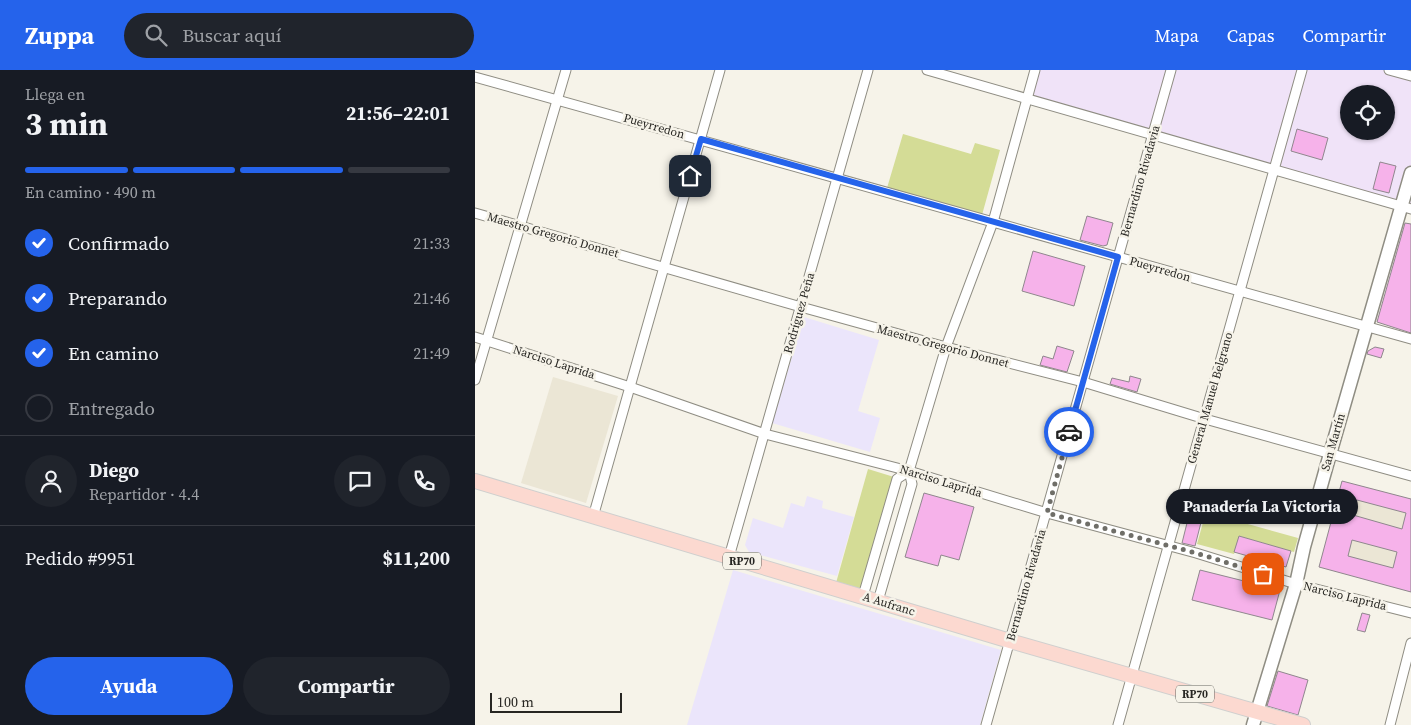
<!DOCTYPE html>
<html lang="es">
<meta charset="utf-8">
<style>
body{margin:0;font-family:"Source Serif 4",serif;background:#20242c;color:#f1f3f6;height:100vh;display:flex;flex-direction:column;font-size:19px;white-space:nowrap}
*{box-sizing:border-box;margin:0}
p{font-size:16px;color:#9ea1a6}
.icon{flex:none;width:28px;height:28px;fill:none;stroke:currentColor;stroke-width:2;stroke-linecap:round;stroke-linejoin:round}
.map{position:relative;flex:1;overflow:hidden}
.drawer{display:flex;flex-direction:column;background:#171b24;width:475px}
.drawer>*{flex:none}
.tools{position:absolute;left:865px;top:15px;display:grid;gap:10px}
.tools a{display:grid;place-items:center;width:55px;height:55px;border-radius:50%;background:#171b24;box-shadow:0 1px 4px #0004;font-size:25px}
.scale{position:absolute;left:15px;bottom:12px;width:132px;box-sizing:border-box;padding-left:5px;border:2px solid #272622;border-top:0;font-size:14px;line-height:18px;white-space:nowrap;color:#272622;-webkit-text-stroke:4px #f6f3e9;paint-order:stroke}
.pin{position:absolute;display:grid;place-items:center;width:42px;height:42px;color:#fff;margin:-21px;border-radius:10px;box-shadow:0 2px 8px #0006}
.courier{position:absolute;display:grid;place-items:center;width:50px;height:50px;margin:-25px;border:4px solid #2563eb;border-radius:50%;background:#fff;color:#222;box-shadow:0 1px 6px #0007}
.bubble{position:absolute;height:35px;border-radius:18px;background:#171b24;box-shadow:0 1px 4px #0004;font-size:16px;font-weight:700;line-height:35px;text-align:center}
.head em{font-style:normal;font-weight:700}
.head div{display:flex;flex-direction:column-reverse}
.head{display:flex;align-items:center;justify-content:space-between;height:85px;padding:0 25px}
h1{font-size:32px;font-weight:700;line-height:38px}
.bar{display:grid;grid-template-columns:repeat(4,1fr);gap:8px 5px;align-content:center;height:60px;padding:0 25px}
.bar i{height:6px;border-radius:4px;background:#363941}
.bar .on{background:#2563eb}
.bar p{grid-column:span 4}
.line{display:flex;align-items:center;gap:12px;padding:0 25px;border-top:1px solid #363941}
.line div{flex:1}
.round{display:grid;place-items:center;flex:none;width:52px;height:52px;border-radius:26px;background:#20242c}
ol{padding:0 25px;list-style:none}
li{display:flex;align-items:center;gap:15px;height:55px}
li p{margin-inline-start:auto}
li .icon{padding:5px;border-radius:50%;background:#2563eb;color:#fff;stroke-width:4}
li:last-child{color:#9ea1a6}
li i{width:28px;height:28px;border:2px solid #363941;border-radius:50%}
.cta{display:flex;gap:10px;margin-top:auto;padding:10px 25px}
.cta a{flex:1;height:58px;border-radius:30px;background:#2563eb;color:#fff;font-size:20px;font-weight:700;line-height:58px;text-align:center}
.cta a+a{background:#20242c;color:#f1f3f6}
header{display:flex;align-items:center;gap:30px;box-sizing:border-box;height:70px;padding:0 25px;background:#2563eb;color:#fff}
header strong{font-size:24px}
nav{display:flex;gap:28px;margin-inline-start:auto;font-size:18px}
.search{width:350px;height:45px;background:#20242c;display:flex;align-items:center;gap:12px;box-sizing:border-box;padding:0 18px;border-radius:28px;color:#9ea1a6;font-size:19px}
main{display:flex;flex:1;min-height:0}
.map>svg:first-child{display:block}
.commercial{fill:#f0e3f8;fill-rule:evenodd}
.industrial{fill:#ebe5fb}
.built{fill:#ebe6d5}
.green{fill:#d4dc96}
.building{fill:#f6b2ea;stroke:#8f878d;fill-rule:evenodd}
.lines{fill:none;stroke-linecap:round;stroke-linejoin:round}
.street-casing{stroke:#8f8d83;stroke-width:11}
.secondary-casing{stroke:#8f8d83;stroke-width:15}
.primary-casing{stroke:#cfcfce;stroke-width:16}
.street{stroke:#fff;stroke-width:9}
.secondary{stroke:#fff;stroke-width:12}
.primary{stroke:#fcd9d0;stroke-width:14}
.done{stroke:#6f6e68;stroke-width:5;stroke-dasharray:0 9}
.route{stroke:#2563eb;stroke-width:6}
.labels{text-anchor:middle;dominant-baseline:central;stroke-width:5;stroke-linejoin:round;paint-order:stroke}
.shield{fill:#f6f3e9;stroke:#65645e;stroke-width:1}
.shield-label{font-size:11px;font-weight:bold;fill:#272622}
.street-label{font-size:12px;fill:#272622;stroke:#f6f3e9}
</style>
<header>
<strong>Zuppa</strong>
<div class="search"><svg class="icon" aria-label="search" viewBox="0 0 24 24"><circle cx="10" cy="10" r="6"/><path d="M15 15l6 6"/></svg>Buscar aquí</div>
<nav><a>Mapa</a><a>Capas</a><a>Compartir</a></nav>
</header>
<main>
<section class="drawer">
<div class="head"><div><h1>3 min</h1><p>Llega en</p></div><em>21:56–22:01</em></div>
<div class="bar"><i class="on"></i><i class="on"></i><i class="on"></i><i></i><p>En camino · 490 m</p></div>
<ol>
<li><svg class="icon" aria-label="check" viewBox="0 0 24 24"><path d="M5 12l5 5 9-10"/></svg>Confirmado<p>21:33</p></li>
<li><svg class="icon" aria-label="check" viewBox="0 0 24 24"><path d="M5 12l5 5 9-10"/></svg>Preparando<p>21:46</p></li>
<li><svg class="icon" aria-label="check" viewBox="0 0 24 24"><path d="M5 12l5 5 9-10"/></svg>En camino<p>21:49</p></li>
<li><i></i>Entregado</li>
</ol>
<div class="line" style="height:90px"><a class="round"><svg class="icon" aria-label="person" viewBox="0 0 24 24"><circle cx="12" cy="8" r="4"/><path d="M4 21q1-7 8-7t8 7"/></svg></a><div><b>Diego</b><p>Repartidor · 4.4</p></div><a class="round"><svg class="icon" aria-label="chat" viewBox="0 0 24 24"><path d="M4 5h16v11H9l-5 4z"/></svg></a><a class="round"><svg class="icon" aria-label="phone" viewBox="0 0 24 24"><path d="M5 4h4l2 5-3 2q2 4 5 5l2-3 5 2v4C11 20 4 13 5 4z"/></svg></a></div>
<div class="line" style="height:65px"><div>Pedido #9951</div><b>$11,200</b></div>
<div class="cta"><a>Ayuda</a><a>Compartir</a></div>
</section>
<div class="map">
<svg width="936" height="655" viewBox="0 0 936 655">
<rect width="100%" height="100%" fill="#f6f3e9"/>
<path class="commercial" d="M560 0H936V137L552 29ZM874 24H911V61H874Z"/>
<g class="industrial">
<path d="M329 247 404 270 383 341 405 348 395 382 297 353Z"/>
<path d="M332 426 348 431 347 438 379 447 362 506 274 482 270 475 278 448 308 458 316 433 329 437Z"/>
<path d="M258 500 526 580 505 655H212Z"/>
</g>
<g class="built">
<path d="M78 307 143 326 111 433 46 413Z"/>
<path d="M867 411 936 429V522L844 497Z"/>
</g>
<g class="green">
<path d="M428 64 496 84 500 73 525 80 507 145 412 118Z"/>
<path d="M393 399 419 407 387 521 361 513Z"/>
<path d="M736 424 749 428 744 446 823 468 819 482 764 466 759 484 722 474Z"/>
</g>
<g class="building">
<path d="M822 59 853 68 847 90 816 81Z"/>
<path d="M905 92 921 96 914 123 898 119Z"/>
<path d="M612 146 638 153 632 175 628 176 605 170Z"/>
<path d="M930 153 936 154V263L902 252Z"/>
<path d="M558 181 610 196 599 236 547 221Z"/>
<path d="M582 276 599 281 592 302 565 295 568 286 578 289Z"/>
<path d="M900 277 909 279 906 288 892 284 893 281Z"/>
<path d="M655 306 666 309 662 322 635 314 637 308 654 312Z"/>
<path d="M867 411 936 429V522L844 497ZM882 430 931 443 927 459 878 445ZM877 470 922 482 918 498 873 486Z"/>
<path d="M720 421 733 425 720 476 707 473Z"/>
<path d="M449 423 499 437 484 490 466 485 463 496 430 487Z"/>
<path d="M764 466 816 481 811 497 759 482Z"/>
<path d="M725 500 805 520 797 550 717 530Z"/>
<path d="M887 543 895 545 890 562 882 560Z"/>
<path d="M803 601 833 610 823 645 792 636Z"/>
</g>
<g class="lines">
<defs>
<g id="street">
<path d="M452 0 936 139"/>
<path d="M914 0 936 6"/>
<path d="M0 7 936 269"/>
<path d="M0 143 326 237 471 277 608 312 730 349 936 406"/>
<path d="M0 267 155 317 290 364 434 401 572 443 721 483 821 514 936 543"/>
<path d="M0 310 91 0"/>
<path d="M118 447 245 0"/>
<path d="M254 487 393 0"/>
<path d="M388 526 422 409 434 401"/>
<path d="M403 531 437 414 434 401 471 277 518 152 560 0"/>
<path d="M511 655 696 0"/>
<path d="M643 655 827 0"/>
<path d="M915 655 936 573"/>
</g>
<path id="secondary" d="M778 655 821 514 829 477 855 384 936 103"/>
<path id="primary" d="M0 411 535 571 828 655"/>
</defs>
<use href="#street" class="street-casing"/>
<use href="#secondary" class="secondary-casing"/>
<use href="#primary" class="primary-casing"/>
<use href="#street" class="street"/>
<use href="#secondary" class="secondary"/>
<use href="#primary" class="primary"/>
</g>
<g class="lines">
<path class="done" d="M594 362 572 443 721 483 788 504"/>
<path class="route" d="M215 106 226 69 643 187 594 362"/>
</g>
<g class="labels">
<g class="shield">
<rect x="248" y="482.5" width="38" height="17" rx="4"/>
<rect x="701" y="615.5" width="38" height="17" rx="4"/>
</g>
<g class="shield-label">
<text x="267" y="491">RP70</text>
<text x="720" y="624">RP70</text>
</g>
<g class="street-label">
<text transform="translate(179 56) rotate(16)">Pueyrredon</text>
<text transform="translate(665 111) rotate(-74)">Bernardino Rivadavia</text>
<text transform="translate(78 165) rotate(16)">Maestro Gregorio Donnet</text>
<text transform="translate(685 199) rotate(16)">Pueyrredon</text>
<text transform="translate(324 243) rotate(-74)">Rodríguez Peña</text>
<text transform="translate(468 276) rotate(15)">Maestro Gregorio Donnet</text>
<text transform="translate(79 292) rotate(18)">Narciso Laprida</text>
<text transform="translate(735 328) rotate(-74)">General Manuel Belgrano</text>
<text transform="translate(858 372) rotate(-74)">San Martín</text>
<text transform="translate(466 411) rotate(17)">Narciso Laprida</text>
<text transform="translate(551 515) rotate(-74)">Bernardino Rivadavia</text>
<text transform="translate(870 526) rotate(14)">Narciso Laprida</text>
<text transform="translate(414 534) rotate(17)">A Aufranc</text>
</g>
</g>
</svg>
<div class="tools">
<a><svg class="icon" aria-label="locate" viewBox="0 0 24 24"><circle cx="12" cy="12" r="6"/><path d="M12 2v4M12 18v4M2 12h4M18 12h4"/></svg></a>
</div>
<div class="scale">100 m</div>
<div class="pin" style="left:788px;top:504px;background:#ea580c"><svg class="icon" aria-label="bag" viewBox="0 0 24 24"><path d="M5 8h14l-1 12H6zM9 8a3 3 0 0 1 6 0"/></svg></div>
<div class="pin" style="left:215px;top:106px;background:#1f2937"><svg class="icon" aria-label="home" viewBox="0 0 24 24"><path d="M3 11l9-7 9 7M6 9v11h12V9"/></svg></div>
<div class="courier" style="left:594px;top:362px"><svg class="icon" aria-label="car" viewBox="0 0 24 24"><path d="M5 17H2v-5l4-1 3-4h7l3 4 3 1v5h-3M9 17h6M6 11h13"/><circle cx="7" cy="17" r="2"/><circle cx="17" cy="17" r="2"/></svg></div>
<div class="bubble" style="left:691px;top:419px;width:192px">Panadería La Victoria</div>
</div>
</main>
